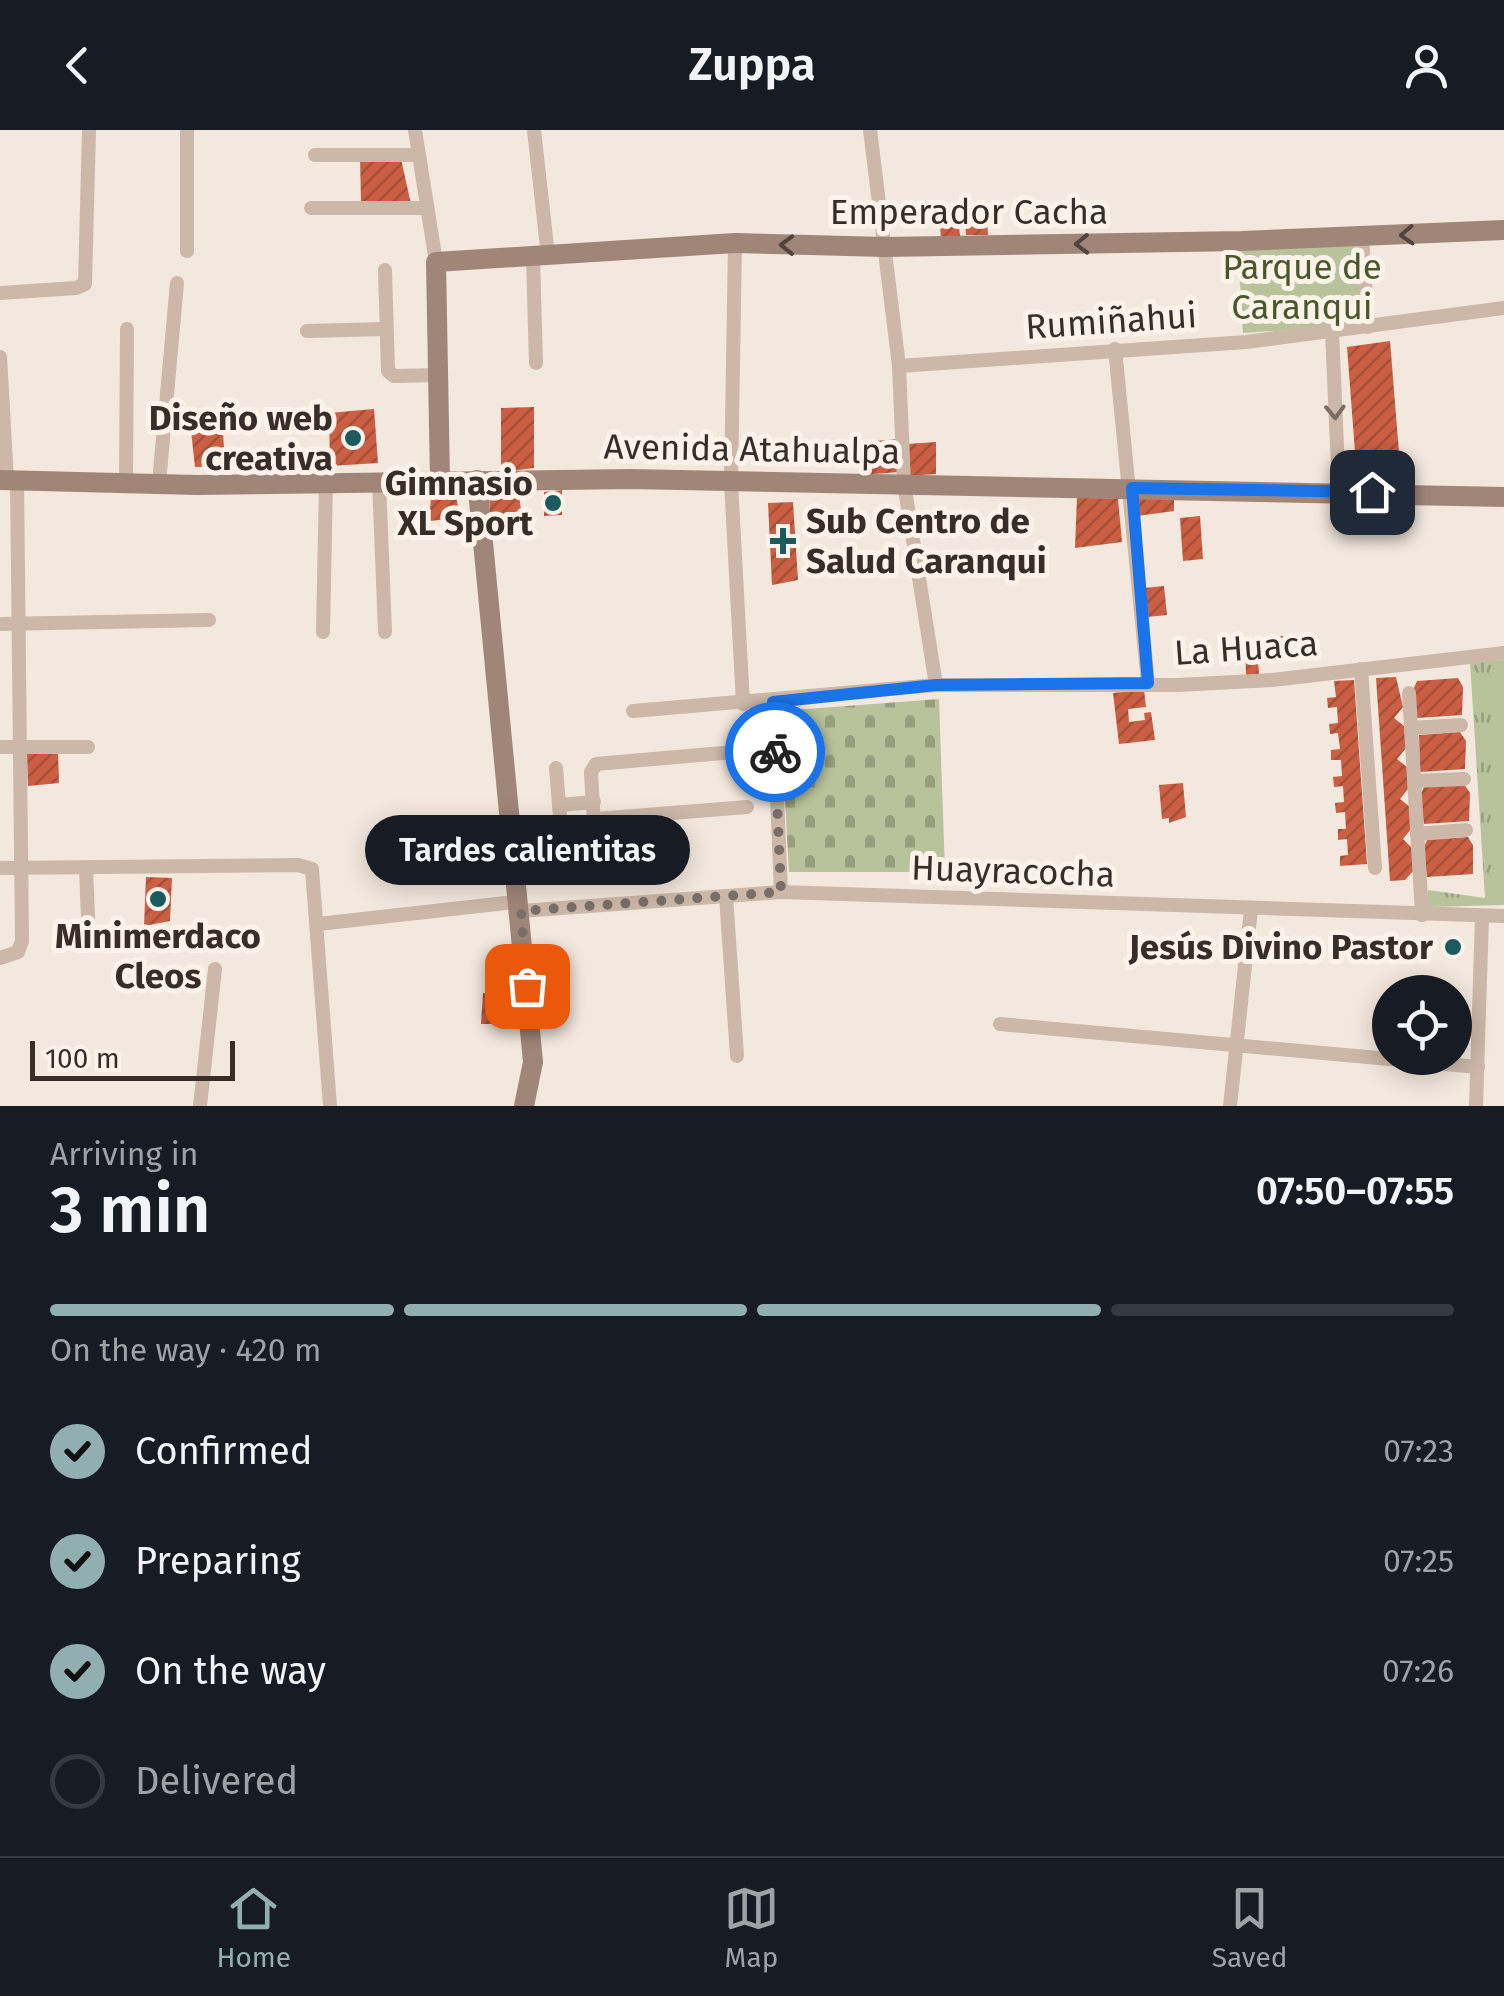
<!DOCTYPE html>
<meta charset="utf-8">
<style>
body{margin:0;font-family:"Fira Sans",sans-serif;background:#242831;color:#f1f3f6;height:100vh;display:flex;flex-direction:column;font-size:38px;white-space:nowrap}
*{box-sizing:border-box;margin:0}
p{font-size:32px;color:#9ea1a6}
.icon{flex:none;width:55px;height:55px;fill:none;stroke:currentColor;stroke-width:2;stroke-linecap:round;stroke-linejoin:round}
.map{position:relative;height:976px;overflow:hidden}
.details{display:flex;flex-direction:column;background:#171b24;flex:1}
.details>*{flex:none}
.buttons{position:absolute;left:1372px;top:845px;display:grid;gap:20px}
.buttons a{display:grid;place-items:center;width:100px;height:100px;border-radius:50%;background:#171b24;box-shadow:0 5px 25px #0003;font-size:50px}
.scale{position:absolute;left:30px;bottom:25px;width:205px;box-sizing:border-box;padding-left:10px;border:5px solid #392d29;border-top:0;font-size:28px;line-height:35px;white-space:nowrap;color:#392d29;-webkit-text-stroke:8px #fbf2ea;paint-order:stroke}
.pin{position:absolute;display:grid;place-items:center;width:85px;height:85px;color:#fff;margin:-42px;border-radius:20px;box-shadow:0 5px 15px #0006}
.courier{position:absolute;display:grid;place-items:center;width:100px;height:100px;margin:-50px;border:8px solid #1a73e8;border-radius:50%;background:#fff;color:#222;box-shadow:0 2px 12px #0007}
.bubble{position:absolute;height:70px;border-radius:35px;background:#171b24;box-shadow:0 5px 25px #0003;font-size:32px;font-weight:600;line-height:70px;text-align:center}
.summary em{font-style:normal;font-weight:600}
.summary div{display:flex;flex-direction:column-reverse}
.summary{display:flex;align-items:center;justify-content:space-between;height:170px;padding:0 50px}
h1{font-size:65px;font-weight:600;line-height:75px}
.bar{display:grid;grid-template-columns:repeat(4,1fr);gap:15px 10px;align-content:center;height:120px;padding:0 50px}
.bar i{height:12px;border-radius:8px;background:#363941}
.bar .on{background:#91afb1}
.bar p{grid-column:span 4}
ol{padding:0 50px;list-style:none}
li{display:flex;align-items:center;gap:30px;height:110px}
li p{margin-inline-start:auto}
li .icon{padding:10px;border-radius:50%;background:#91afb1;color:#111;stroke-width:4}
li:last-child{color:#9ea1a6}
li i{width:55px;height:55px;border:5px solid #363941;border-radius:50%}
header{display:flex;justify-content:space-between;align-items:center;height:130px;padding:0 50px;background:#171b24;font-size:45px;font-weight:600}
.menu{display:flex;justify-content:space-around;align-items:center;height:140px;border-top:2px solid #363941;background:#171b24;font-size:28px;color:#9ea1a6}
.menu a{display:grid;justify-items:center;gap:5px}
.menu .on{color:#91afb1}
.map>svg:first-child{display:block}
.grass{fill:url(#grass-tufts)}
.cemetery{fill:url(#cemetery-stones)}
.park{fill:#b8c39c}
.building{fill:url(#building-hatch)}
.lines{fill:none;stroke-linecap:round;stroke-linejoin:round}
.street{stroke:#ccb7a8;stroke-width:14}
.secondary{stroke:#a08679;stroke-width:20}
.oneway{stroke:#53433d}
.oneway2{stroke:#7b6b62}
.done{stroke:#7a6e68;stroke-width:10;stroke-dasharray:0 18}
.route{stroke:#1a73e8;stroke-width:12}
.poi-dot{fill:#1c5b5d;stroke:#fbf2ea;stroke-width:4}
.labels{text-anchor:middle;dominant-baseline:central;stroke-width:10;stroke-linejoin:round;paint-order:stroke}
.street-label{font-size:35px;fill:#392d29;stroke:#fbf2ea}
.park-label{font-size:35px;fill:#49582b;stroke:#fbf2ea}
.poi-label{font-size:35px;font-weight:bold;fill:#392d29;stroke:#fbf2ea;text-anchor:end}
</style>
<header><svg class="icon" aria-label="back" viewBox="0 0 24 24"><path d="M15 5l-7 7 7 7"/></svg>Zuppa<svg class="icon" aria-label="person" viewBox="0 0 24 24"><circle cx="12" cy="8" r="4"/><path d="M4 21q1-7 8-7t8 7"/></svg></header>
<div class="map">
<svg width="1504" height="976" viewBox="0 0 1504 976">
<defs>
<pattern id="grass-tufts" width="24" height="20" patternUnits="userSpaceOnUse" patternTransform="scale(2.5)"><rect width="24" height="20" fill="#b8c39c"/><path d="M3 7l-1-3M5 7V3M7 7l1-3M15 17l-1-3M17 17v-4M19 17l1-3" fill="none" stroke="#979f7f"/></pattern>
<pattern id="cemetery-stones" width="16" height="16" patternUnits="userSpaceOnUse" patternTransform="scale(2.5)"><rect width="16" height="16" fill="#b8c39c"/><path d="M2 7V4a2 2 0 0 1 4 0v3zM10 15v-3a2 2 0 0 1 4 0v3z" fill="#979f7f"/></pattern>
<pattern id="building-hatch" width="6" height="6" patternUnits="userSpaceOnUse" patternTransform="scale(2.5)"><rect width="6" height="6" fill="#cb5f43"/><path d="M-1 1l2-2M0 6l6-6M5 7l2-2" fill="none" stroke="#a64f38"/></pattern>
</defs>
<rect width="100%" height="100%" fill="#f3e8dd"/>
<path class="grass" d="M1504 530V775L1428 777V760L1485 768 1470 532Z"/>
<path class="cemetery" d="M939 569 945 742H789L780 581Z"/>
<path class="park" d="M1360 111 1366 195 1243 203 1238 118Z"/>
<g class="building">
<path d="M360 29H401L411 74 361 71Z"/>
<path d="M947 75 948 87 958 86 960 106 941 108 938 76Z"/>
<path d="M965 89H987L988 105H966Z"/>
<path d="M1390 211 1401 347 1357 348 1347 217Z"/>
<path d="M534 277V338L501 342V278Z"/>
<path d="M374 279 378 333 330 336 329 283Z"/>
<path d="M191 301 223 302 225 336 195 337Z"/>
<path d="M897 309 898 342 862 345 853 313Z"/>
<path d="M936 312V344L907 346V314Z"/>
<path d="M432 356 455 360 460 388 429 391Z"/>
<path d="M562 360V385L544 386V362Z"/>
<path d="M519 365 523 395 491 398 489 366Z"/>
<path d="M1133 365 1174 366V381L1137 386Z"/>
<path d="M1077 367 1118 369 1122 412 1075 418Z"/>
<rect x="1365" y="370" width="34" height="19"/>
<path d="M793 372 798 450 772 455 768 373Z"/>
<path d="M1200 386 1203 429 1183 431 1180 388Z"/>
<path d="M1164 456 1167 485 1147 487 1144 458Z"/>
<path d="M1283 506 1284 519 1265 520 1266 529 1258 530 1259 545H1246L1245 508Z"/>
<path d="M1396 547 1403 577 1394 588 1404 596 1406 618 1397 629 1407 637 1408 659 1400 669 1410 677 1411 699 1403 709 1412 718 1414 740 1405 750 1390 751 1376 548Z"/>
<path d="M1458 548 1463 557 1462 585 1417 588 1413 560 1417 551Z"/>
<path d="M1354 550 1367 734 1340 736V726L1348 725 1347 709 1338 710V699H1346L1345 682 1336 683 1335 673 1344 672 1343 656 1334 657 1333 647 1342 646 1341 630H1331V620L1340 619 1338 603 1330 604 1329 594 1338 593 1337 577 1328 578 1327 568 1336 567 1334 551Z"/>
<path d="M1144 560 1146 577 1128 579 1129 592 1145 590 1144 583 1151 582 1155 610 1119 614 1113 563Z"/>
<path d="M1460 602 1466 611 1465 639 1420 642 1419 605Z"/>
<path d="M58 621 59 653 28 656 27 623Z"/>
<path d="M1183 653 1186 687 1169 693V688L1162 689 1159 655Z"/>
<path d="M1464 654 1470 663 1469 691 1424 694 1420 666 1424 657Z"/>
<path d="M1468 707 1473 715V744L1427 747 1423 719 1427 710Z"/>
<path d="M146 747 172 748 170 791 144 796Z"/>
<path d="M483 863 511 865 512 894H481Z"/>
</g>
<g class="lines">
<g class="street">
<path d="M187 0V121"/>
<path d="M415 0 436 132"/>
<path d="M534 0 548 126"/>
<path d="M870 0 899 236 904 353 936 555"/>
<path d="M315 25H418"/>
<path d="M311 78H427"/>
<path d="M1362 107 1368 197"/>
<path d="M735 113 731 352 743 574"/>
<path d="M533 127 536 233"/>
<path d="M385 140 388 241 394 246 441 245"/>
<path d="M0 163 76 158 85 154 89 0"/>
<path d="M307 201 386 199"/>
<path d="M1332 202 1339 361"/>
<path d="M1115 219 1148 553"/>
<path d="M0 227 7 350"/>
<path d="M899 236 1246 212 1504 178"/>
<path d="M379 351 385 502"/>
<path d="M126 353 127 199"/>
<path d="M159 353 177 153"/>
<path d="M0 494 209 490"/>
<path d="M323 502 326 352"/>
<path d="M1361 539 1375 738"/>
<path d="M1409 563 1422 785"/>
<path d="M773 572 781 762"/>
<path d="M633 581 936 555H1178L1272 550 1504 523"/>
<path d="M1411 598 1461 595"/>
<path d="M0 617H88"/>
<path d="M556 638 559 675"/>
<path d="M1414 651 1464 649"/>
<path d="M596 689 747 677"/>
<path d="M1417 704 1466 700"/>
<path d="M563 717 559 675 594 672"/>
<path d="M515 720 595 713 591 642 596 634 746 621"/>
<path d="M0 738 298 735 312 739 330 976"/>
<path d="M86 738 89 812"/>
<path d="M726 766 737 926"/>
<path d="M521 781 781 762 1504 786"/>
<path d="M318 794 506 773"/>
<path d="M0 828 18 822 22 811 17 350"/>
<path d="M1000 894 1478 937"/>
<path d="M200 976 215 839"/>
<path d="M1230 976 1251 779"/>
<path d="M1476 976 1482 786"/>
</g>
<g class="secondary">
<path d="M0 350 197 355 630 349 1504 367"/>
<path d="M440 350 436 132 735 113 885 117 1242 111 1504 100"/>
<path d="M477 350 533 932 524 976"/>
</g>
</g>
<defs><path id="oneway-chevron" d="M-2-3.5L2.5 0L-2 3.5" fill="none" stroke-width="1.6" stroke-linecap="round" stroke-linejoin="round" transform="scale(2.5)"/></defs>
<g class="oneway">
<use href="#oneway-chevron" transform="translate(1407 105) rotate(177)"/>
<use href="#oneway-chevron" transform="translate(1082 114) rotate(179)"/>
<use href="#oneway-chevron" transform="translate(787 115) rotate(-179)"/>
</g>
<use class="oneway2" href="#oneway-chevron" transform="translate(1335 282) rotate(88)"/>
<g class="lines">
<path class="done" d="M527 856 521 781 781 762 775 622"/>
<path class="route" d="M775 622 773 572 936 555 1148 553 1132 358 1372 362"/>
</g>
<g class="poi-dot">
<circle cx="353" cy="308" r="10"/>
<circle cx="553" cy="373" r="10"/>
<path d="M778 396h10v10h10v10h-10v10h-10v-10h-10v-10h10z"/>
<circle cx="158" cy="769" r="10"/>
<circle cx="1453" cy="817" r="10"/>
</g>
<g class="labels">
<g class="street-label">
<text x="969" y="82">Emperador Cacha</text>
<text transform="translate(1111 191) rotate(-4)">Rumiñahui</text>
<text transform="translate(752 319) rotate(1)">Avenida Atahualpa</text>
<text transform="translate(1246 518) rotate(-4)">La Huaca</text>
<text transform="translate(1013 741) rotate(2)">Huayracocha</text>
</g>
<g class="park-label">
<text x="1302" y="137">Parque de<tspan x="1302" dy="40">Caranqui</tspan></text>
</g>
<g class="poi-label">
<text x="333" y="288">Diseño web<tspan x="333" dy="40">creativa</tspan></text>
<text x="533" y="353">Gimnasio<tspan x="533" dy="40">XL Sport</tspan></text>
<text x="806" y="391" text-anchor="start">Sub Centro de<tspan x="806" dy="40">Salud Caranqui</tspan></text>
<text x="158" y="806" text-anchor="middle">Minimerdaco<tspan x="158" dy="40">Cleos</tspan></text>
<text x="1433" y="817">Jesús Divino Pastor</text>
</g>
</g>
</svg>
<div class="buttons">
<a><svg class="icon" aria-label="locate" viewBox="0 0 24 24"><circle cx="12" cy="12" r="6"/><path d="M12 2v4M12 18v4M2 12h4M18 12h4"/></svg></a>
</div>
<div class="scale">100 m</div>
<div class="pin" style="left:527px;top:856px;background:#ea580c"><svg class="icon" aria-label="bag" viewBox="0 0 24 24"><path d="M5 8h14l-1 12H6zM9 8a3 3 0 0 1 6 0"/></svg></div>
<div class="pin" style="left:1372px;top:362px;background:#1f2937"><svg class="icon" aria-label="home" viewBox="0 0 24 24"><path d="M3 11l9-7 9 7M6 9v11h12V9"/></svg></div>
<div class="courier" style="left:775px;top:622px"><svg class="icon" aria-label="bike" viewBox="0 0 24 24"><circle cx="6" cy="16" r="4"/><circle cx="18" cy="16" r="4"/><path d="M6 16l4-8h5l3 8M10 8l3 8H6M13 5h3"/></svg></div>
<div class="bubble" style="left:365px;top:685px;width:325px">Tardes calientitas</div>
</div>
<section class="details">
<div class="summary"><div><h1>3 min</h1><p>Arriving in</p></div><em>07:50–07:55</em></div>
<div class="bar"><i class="on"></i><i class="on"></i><i class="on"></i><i></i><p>On the way · 420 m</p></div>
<ol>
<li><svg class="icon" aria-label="check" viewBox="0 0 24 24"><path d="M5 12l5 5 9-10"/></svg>Confirmed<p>07:23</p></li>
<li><svg class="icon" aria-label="check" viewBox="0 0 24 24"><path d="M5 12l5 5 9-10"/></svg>Preparing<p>07:25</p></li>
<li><svg class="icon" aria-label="check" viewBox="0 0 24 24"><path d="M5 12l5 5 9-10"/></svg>On the way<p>07:26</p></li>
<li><i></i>Delivered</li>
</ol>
</section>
<nav class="menu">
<a class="on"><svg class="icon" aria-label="home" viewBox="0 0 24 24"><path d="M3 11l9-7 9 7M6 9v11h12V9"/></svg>Home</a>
<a><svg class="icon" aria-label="map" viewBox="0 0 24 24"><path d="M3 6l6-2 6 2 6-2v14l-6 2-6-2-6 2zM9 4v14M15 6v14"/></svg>Map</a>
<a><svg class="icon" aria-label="saved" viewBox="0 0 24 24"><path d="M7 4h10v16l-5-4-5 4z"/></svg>Saved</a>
</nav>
